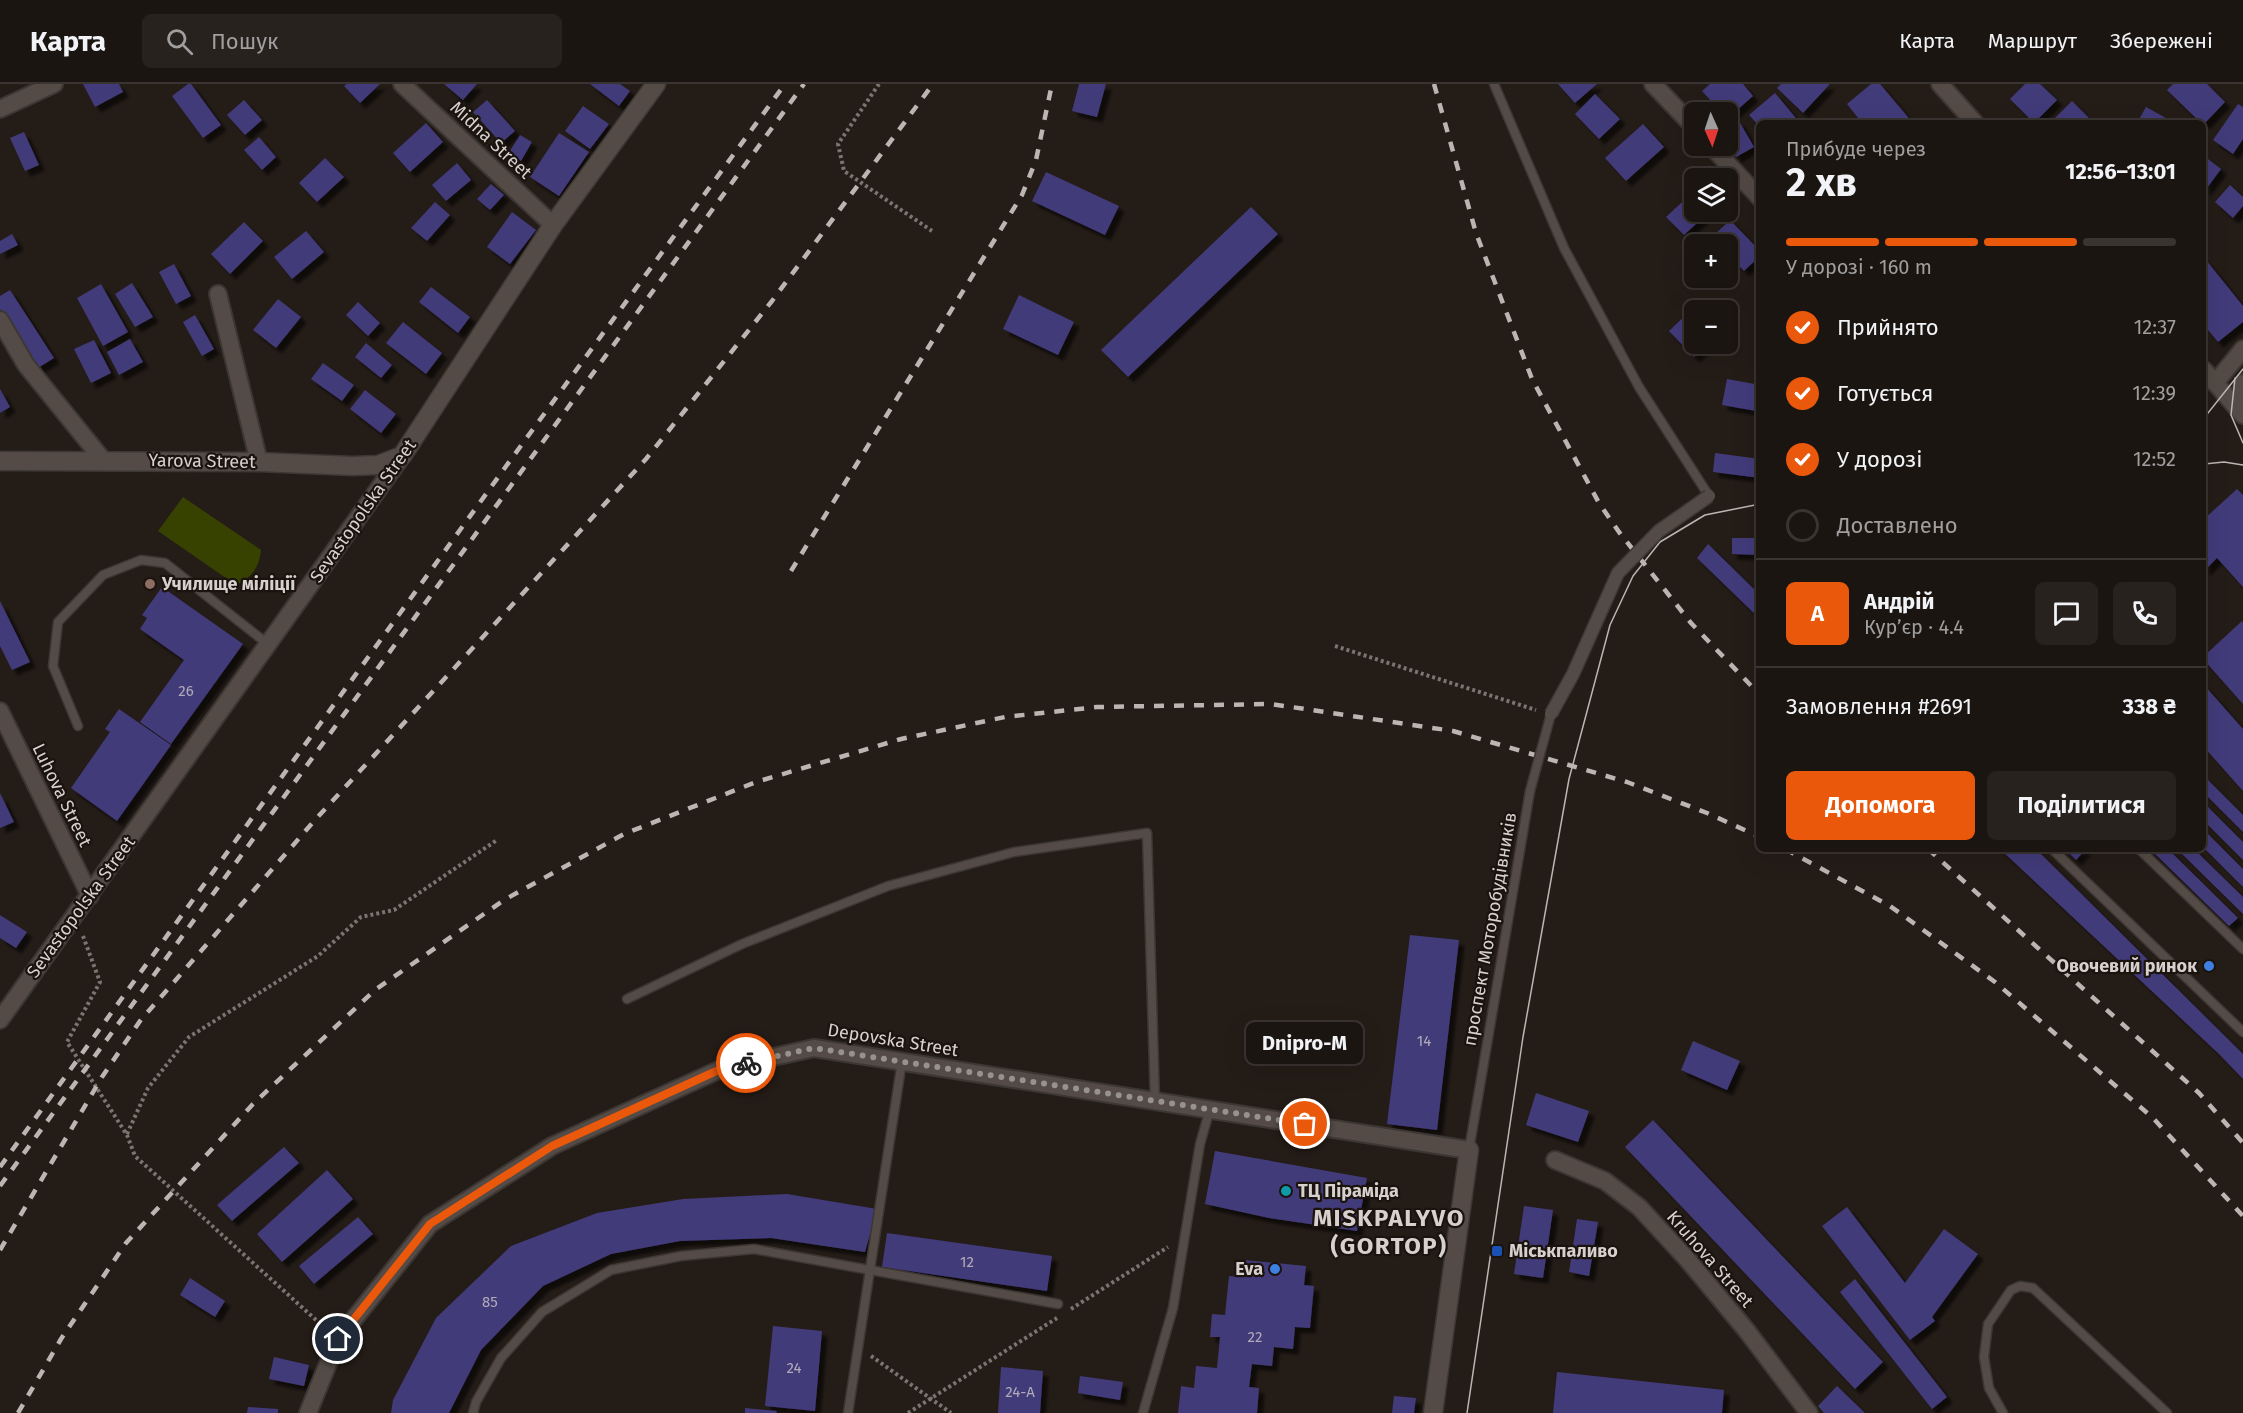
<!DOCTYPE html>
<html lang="uk">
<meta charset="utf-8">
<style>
body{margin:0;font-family:"Fira Sans",sans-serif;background:#28221f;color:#f1f3f6;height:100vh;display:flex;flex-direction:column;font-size:22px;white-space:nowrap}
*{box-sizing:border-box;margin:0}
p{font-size:20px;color:#a09f9f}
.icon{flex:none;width:33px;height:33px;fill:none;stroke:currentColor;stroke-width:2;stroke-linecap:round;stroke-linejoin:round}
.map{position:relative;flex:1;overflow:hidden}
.drawer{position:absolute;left:1756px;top:36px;width:450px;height:732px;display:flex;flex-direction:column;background:#1b1511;border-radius:9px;box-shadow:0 6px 24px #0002,0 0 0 2px #393431}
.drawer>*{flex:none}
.needle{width:39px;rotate:177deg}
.buttons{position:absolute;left:1684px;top:18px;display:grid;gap:12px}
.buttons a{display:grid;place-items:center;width:54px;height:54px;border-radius:9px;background:#1b1511;box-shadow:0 6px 24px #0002,0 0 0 2px #393431;font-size:30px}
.pin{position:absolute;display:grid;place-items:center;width:51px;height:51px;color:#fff;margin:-26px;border:3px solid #fff;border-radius:50%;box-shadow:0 2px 6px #0007}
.courier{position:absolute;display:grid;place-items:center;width:60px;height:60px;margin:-30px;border:4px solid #ea580c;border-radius:50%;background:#fff;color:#222;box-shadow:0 2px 8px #0007}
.bubble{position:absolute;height:42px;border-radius:9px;background:#1b1511;box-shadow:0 6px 24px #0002,0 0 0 2px #393431;font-size:20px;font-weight:700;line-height:42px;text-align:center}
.head em{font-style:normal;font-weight:700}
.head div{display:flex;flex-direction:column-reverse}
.head{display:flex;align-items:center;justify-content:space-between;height:102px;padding:0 30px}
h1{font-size:39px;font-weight:700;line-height:45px}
.bar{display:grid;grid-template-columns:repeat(4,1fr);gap:9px 6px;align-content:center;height:72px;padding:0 30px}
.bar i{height:8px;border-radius:4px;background:#393431}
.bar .on{background:#ea580c}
.bar p{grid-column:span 4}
.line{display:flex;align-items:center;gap:15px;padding:0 30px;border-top:2px solid #393431}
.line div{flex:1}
.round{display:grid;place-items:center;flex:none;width:63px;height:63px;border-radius:9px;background:#28221f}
ol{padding:0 30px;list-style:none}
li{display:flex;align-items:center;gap:18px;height:66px}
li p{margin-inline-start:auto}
li .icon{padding:6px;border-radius:50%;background:#ea580c;color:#fff;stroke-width:4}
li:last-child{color:#a09f9f}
li i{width:33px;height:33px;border:3px solid #393431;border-radius:50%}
.action{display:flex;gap:12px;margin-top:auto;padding:12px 30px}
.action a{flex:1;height:69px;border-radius:9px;background:#ea580c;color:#fff;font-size:24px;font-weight:700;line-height:69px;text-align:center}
.action a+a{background:#28221f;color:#f1f3f6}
header{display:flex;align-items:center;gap:36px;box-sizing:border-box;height:84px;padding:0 30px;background:#1b1511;border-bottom:2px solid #393431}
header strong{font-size:28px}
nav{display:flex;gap:33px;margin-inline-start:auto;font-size:21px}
.search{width:420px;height:54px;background:#28221f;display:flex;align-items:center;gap:15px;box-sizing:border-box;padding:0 21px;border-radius:9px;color:#a09f9f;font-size:22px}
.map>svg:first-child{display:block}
.green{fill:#384200}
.building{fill:#433a7a;filter:url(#shadow)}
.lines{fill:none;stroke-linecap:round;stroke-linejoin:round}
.service-casing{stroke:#3d3734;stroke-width:11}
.minor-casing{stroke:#3d3734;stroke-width:20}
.tertiary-casing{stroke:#3d3734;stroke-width:21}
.path{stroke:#7b7470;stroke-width:4;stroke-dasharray:3 3;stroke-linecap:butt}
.service{stroke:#544b46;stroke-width:8}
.minor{stroke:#544b46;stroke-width:16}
.tertiary{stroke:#544b46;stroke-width:18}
.tram{stroke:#bbb6b2;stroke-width:1.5}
.rail{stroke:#bbb6b2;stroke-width:4.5;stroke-dasharray:10 10;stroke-linecap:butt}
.service-bridge-casing{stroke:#3d3734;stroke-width:11;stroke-linecap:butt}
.pedestrian-bridge-casing{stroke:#3d3734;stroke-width:15;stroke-linecap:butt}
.service-bridge{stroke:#544b46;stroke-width:8}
.pedestrian-bridge{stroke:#544b46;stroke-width:12}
.done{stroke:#98928e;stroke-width:6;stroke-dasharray:0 10.8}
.route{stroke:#ea580c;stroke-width:8}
.education-dot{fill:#8d6e63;stroke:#1a130e;stroke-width:2}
.shop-dot{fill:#3f7fe0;stroke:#1a130e;stroke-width:2}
.culture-dot{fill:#0f9aa8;stroke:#1a130e;stroke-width:2}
.transit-dot{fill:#1a4fb4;stroke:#1a130e;stroke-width:2}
.labels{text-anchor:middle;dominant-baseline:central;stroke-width:4.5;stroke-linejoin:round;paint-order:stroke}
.number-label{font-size:15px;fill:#b1abb9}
.street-label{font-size:18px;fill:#d6d1ce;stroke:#1a130e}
.poi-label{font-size:18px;font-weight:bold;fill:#d6d1ce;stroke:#1a130e;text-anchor:start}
.district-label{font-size:24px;font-weight:bold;letter-spacing:1.5px;fill:#d6d1ce;stroke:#1a130e}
</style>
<header>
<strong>Карта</strong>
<div class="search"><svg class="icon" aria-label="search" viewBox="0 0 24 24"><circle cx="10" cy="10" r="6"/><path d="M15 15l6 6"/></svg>Пошук</div>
<nav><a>Карта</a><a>Маршрут</a><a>Збережені</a></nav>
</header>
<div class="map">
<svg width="2243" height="1329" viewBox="0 0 2243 1329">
<defs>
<filter id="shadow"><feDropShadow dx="5.5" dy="5.5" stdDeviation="1.5" flood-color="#0009"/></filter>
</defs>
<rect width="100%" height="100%" fill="#241c17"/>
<path class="green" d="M183 413 261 466C259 484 252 493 236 501L158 447Z"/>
<g class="building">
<path d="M83 0H119L123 8 95 23Z"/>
<path d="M188 0H191L221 41 203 54 172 12Z"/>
<path d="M347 0H380L360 19 344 2Z"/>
<path d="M444 0H477L463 16Z"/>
<path d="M590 0H620L630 7 619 22Z"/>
<path d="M1079 0H1106L1097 33 1072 27Z"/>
<path d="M1558 0H1597L1575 19Z"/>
<path d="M1710 0H1743L1753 12 1728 34V28H1721L1702 7Z"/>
<path d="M1781 0H1830L1803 29 1777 4Z"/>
<path d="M1871 0H1880L1913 39H1862L1847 20Z"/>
<path d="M2025 0H2040L2057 16 2034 39 2010 15Z"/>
<path d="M2173 0H2207L2225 18 2205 39H2201L2167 6Z"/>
<path d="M1775 9 1800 39H1760V43L1749 31Z"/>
<path d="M1595 10 1620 35 1599 55 1575 30Z"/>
<path d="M244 16 262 36 245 51 227 31Z"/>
<path d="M487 16 515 47 501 59 473 28Z"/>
<path d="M2072 17 2090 35 2087 39H2050Z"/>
<path d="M2238 20 2243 23V55L2233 70 2213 56Z"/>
<path d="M583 22 609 40 590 65 565 47Z"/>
<path d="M2146 23 2175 39H2137Z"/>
<path d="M1739 37 1754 63 1736 73 1728 58V43Z"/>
<path d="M426 39 443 58 410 88 393 69Z"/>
<path d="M1643 40 1664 63 1626 97 1605 74Z"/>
<path d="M24 48 39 81 25 87 10 54Z"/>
<path d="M559 49 589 68 559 112 530 93Z"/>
<path d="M520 51 532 58 521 77 508 70Z"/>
<path d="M259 53 276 73 262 86 244 66Z"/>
<path d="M2204 72 2221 85 2204 108Z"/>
<path d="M325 74 344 93 317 118 299 99Z"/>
<path d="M457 79 471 96 446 117 432 101Z"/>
<path d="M1046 88 1119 122 1105 151 1032 117Z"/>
<path d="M491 100 504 111 490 126 477 115Z"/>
<path d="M2230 101 2243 113V122L2233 134 2215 118Z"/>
<path d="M1695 106V128H1709L1684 151 1666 133Z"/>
<path d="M435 118 450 131 427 157 411 144Z"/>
<path d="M1251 123 1278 150 1128 293 1101 266Z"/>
<path d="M512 128 536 146 510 180 487 163Z"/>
<path d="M1730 136 1760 167V172L1744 187 1728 171V160H1717L1711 154Z"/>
<path d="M244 138 263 157 230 190 211 170Z"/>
<path d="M306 147 324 168 292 195 274 173Z"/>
<path d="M12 150 18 161 0 170V157Z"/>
<path d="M2206 176 2243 222V238L2218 258 2204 241V179Z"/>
<path d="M174 180 191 212 176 220 159 188Z"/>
<path d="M132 199 153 233 135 243 115 210Z"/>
<path d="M101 200 128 248 103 262 77 214Z"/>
<path d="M431 203 470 233 458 249 419 218Z"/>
<path d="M10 206 54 274 38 284 0 225V212Z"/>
<path d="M1019 211 1074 238 1058 271 1003 245Z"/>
<path d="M278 215 301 233 276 264 253 246Z"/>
<path d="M358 218 380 239 368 252 346 231Z"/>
<path d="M1691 226 1695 229V260H1708L1694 273 1669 247Z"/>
<path d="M195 231 214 265 202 272 183 238Z"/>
<path d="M403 238 442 269 426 290 386 259Z"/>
<path d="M130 255 143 278 119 291 107 268Z"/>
<path d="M94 256 111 289 91 299 74 265Z"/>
<path d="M366 259 392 281 381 294 355 273Z"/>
<path d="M323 279 354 301 342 317 311 295Z"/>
<path d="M1727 295 1760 301 1756 327 1722 321Z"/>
<path d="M0 305 10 323 0 329Z"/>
<path d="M365 306 396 330 381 349 350 325Z"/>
<path d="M1715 369 1760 375V394L1713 388Z"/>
<path d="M2237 405 2243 411V503L2217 474 2204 487V435Z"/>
<path d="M1732 454H1760V471L1732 470Z"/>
<path d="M1708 460 1760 511V535L1697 474Z"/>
<path d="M162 503 243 560 171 660 140 638 184 576 140 545 147 534 142 531Z"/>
<path d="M0 517 30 578 12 586 0 562Z"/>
<path d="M2242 537 2243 539V620L2204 576V572Z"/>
<path d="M2204 601 2243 645V707L2204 663Z"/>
<path d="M119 625 171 661 117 737 71 704 110 648 105 645Z"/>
<path d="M2204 692 2243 731V748L2204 709Z"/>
<path d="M0 709 14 738 0 744Z"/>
<path d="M2204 719 2243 758V776L2204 737Z"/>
<path d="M2204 746 2243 785V803L2204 764Z"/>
<path d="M2000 765H2036L2243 970V995L2219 970Z"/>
<path d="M2065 765H2086L2076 776Z"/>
<path d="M2150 765H2168L2238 834 2229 842Z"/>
<path d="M2177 765H2194L2243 813V830Z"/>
<path d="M0 831 27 848 16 864 0 854Z"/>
<path d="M1410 851 1459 856 1437 1046 1387 1040Z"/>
<path d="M1693 957 1740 977 1727 1006 1681 986Z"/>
<path d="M1536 1009 1589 1027 1578 1058 1526 1041Z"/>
<path d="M1653 1036 1883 1278 1855 1305 1625 1063Z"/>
<path d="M284 1063 299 1079 232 1137 217 1121Z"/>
<path d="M1215 1067 1367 1094 1357 1147 1269 1134 1205 1120Z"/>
<path d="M327 1086 353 1115 282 1178 257 1150Z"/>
<path d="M787 1110 877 1125 865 1168 771 1154 680 1157 611 1170 543 1202 481 1266 449 1329H391L393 1316 436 1234 511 1162 597 1129 683 1115Z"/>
<path d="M1524 1122 1553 1126 1543 1194 1514 1190Z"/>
<path d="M1847 1123 1905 1199 1944 1145 1978 1170 1932 1233 1935 1237 1910 1256 1822 1142Z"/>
<path d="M358 1133 373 1150 314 1200 299 1182Z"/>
<path d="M1577 1135 1598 1138 1589 1192 1569 1188Z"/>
<path d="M887 1149 1052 1172 1047 1207 882 1183Z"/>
<path d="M1244 1176 1306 1182 1304 1201 1314 1202 1310 1244 1295 1243 1293 1265 1274 1263 1272 1282 1252 1280 1249 1303 1259 1304 1257 1329H1178L1181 1302 1194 1304 1196 1282 1217 1284 1220 1253H1210L1212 1230 1225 1231 1229 1192 1242 1193Z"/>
<path d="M190 1194 225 1217 215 1233 180 1211Z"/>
<path d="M1855 1195 1947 1313 1932 1325 1840 1208Z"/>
<path d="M773 1242 822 1247 815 1327 765 1322Z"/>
<path d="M274 1273 309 1281 304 1302 269 1295Z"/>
<path d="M1001 1283 1043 1287 1040 1329H998Z"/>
<path d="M1557 1288 1724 1306 1722 1329H1553Z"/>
<path d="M1080 1292 1123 1298 1120 1316 1078 1309Z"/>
<path d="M1837 1302 1865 1329H1824L1818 1322Z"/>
<path d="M1394 1312 1416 1314 1414 1329H1392Z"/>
<path d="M248 1323 278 1325V1329H247Z"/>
<path d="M745 1324 777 1327 776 1329H745Z"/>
</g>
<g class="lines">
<defs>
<g id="service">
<path d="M1494 0 1564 164 1639 303 1709 412"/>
<path d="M78 642 53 582 58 538 103 491 141 476 165 479 269 561"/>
<path d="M2052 765 2243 948"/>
<path d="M2139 765 2243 865"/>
<path d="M627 915 742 860 888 802 1014 768 1147 749 1155 1017"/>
<path d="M1469 1066 1530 707"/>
<path d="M473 1329 476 1318 501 1274 542 1228 611 1186 681 1172 754 1165 1058 1220"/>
<path d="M848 1329 902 977"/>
<path d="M1143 1329 1173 1224 1200 1060 1210 1025"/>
<path d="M2003 1329 1989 1304 1984 1273 1988 1240 2011 1206 2020 1202 2033 1204 2167 1329"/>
</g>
<g id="minor">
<path d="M402 0 553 141"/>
<path d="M1653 0 1695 44"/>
<path d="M1940 0 1975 39"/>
<path d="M0 25 54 0"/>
<path d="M1711 62 1760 114"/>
<path d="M218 210 259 378"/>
<path d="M0 236 26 281 103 376"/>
<path d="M2204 286 2243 331"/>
<path d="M2215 299 2243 265"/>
<path d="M2239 326 2243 299"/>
<path d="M0 627 90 812"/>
<path d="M0 936 402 372"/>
<path d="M1555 1076 1605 1097 1639 1123 1687 1175 1747 1247 1809 1329"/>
<path d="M308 1329 338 1255 430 1140 552 1062 723 984 814 964 1469 1066"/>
</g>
<g id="tertiary">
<path d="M0 377 259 378 353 382 378 381 402 372 553 141 656 0"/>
<path d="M1433 1329 1469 1066"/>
</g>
</defs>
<use href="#service" class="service-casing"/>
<use href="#minor" class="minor-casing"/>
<use href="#tertiary" class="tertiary-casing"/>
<g class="path">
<path d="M879 0 838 60 844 87 932 147"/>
<path d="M1335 562 1536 626"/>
<path d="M83 852 100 898 67 958 127 1051 135 1072 326 1245"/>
<path d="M127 1050 148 1004 189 953 318 872 361 833 394 826 497 756"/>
<path d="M1071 1225 1168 1163"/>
<path d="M871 1272 951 1329"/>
<path d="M908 1329 1057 1234"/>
</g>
<use href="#service" class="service"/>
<use href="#minor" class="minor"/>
<use href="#tertiary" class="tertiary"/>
<g class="tram">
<path d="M2235 294 2231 331 2243 359"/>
<path d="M2204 334 2243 285"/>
<path d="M2204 380 2224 378 2243 381"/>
<path d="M1467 1329 1523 953 1569 695 1610 541 1633 492 1660 458 1705 431 1760 420"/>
</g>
<g class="rail">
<path d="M1434 0 1476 149 1532 295 1599 419 1619 448 1691 539 1760 611"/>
<path d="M791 487 1022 111 1036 76 1052 0"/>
<path d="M1785 765 1890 822 1995 898 2153 1034 2243 1132"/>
<path d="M1928 765 2199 1009 2243 1059"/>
<path d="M0 1083 512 374 785 0"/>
<path d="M0 1102 804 0"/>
<path d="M0 1166 102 993 140 937 315 736 646 375 772 217 933 0"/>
<path d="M18 1329 61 1255 126 1159 253 1020 375 906 504 816 624 750 756 698 901 655 1005 633 1097 623 1271 620 1453 647 1627 698 1707 729 1760 753"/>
</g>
<defs>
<path id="service-bridge" d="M1530 707 1551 630"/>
<path id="pedestrian-bridge" d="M1551 630 1573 590 1618 489 1659 447 1709 412"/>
</defs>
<use href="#service-bridge" class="service-bridge-casing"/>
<use href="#pedestrian-bridge" class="pedestrian-bridge-casing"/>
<use href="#service-bridge" class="service-bridge"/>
<use href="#pedestrian-bridge" class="pedestrian-bridge"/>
</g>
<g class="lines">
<path class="done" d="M746 979 814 964 1305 1040"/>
<path class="route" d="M338 1255 430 1140 552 1062 723 984 746 979"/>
</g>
<circle class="education-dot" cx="150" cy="500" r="6"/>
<g class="shop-dot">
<circle cx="2209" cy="882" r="6"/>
<circle cx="1275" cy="1185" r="6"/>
</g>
<circle class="culture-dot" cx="1286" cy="1107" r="6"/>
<rect class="transit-dot" x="1491" y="1161" width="12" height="12" rx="3"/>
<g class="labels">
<g class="number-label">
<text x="186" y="607">26</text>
<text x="1424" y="957">14</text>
<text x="967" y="1178">12</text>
<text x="490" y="1218">85</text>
<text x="1255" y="1253">22</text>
<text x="794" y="1284">24</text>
<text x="1020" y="1308">24-А</text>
</g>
<g class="street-label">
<text transform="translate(491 56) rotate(43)">Midna Street</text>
<text transform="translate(202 377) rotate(1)">Yarova Street</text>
<text transform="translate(363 427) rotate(-55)">Sevastopolska Street</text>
<text transform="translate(62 711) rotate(64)">Luhova Street</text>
<text transform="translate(81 823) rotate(-54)">Sevastopolska Street</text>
<text transform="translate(1490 845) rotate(-80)">проспект Моторобудівників</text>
<text transform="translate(893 956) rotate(9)">Depovska Street</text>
<text transform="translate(1710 1175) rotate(49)">Kruhova Street</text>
</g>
<g class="poi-label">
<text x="162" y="500">Училище міліції</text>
<text x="2197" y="882" text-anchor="end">Овочевий ринок</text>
<text x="1298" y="1107">ТЦ Піраміда</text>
<text x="1509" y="1167">Міськпаливо</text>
<text x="1263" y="1185" text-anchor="end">Eva</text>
</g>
<g class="district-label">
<text x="1389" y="1134">MISKPALYVO<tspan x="1389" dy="28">(GORTOP)</tspan></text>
</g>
</g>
</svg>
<div class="buttons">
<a><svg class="needle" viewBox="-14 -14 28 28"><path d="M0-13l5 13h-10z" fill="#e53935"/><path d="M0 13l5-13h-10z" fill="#a09f9f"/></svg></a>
<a><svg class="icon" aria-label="layers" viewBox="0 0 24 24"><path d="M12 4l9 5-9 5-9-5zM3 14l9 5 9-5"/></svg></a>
<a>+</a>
<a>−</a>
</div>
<div class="pin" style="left:1305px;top:1040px;background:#ea580c"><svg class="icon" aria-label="bag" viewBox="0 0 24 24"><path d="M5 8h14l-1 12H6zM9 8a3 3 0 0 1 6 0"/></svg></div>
<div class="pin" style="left:338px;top:1255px;background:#1f2937"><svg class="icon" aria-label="home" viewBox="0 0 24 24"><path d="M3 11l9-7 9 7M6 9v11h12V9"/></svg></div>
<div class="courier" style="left:746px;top:979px"><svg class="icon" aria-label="bike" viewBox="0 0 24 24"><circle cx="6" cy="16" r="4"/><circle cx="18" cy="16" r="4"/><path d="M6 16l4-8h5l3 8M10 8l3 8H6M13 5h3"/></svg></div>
<div class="bubble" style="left:1246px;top:938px;width:117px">Dnipro-M</div>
<section class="drawer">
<div class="head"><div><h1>2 хв</h1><p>Прибуде через</p></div><em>12:56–13:01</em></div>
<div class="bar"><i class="on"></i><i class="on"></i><i class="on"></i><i></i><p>У дорозі · 160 m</p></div>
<ol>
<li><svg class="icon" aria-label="check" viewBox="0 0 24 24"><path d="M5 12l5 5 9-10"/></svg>Прийнято<p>12:37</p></li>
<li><svg class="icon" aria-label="check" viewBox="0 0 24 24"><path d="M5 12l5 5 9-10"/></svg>Готується<p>12:39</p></li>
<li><svg class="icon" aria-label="check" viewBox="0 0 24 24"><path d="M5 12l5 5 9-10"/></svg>У дорозі<p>12:52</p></li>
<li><i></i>Доставлено</li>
</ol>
<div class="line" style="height:108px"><b class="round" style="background:#ea580c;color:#fff">А</b><div><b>Андрій</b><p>Кур’єр · 4.4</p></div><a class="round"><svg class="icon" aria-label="chat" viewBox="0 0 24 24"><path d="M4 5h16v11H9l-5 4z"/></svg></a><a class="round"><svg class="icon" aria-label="phone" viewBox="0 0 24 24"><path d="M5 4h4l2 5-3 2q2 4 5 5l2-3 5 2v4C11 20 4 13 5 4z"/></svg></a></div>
<div class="line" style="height:78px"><div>Замовлення #2691</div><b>338 ₴</b></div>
<div class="action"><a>Допомога</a><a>Поділитися</a></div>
</section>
</div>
